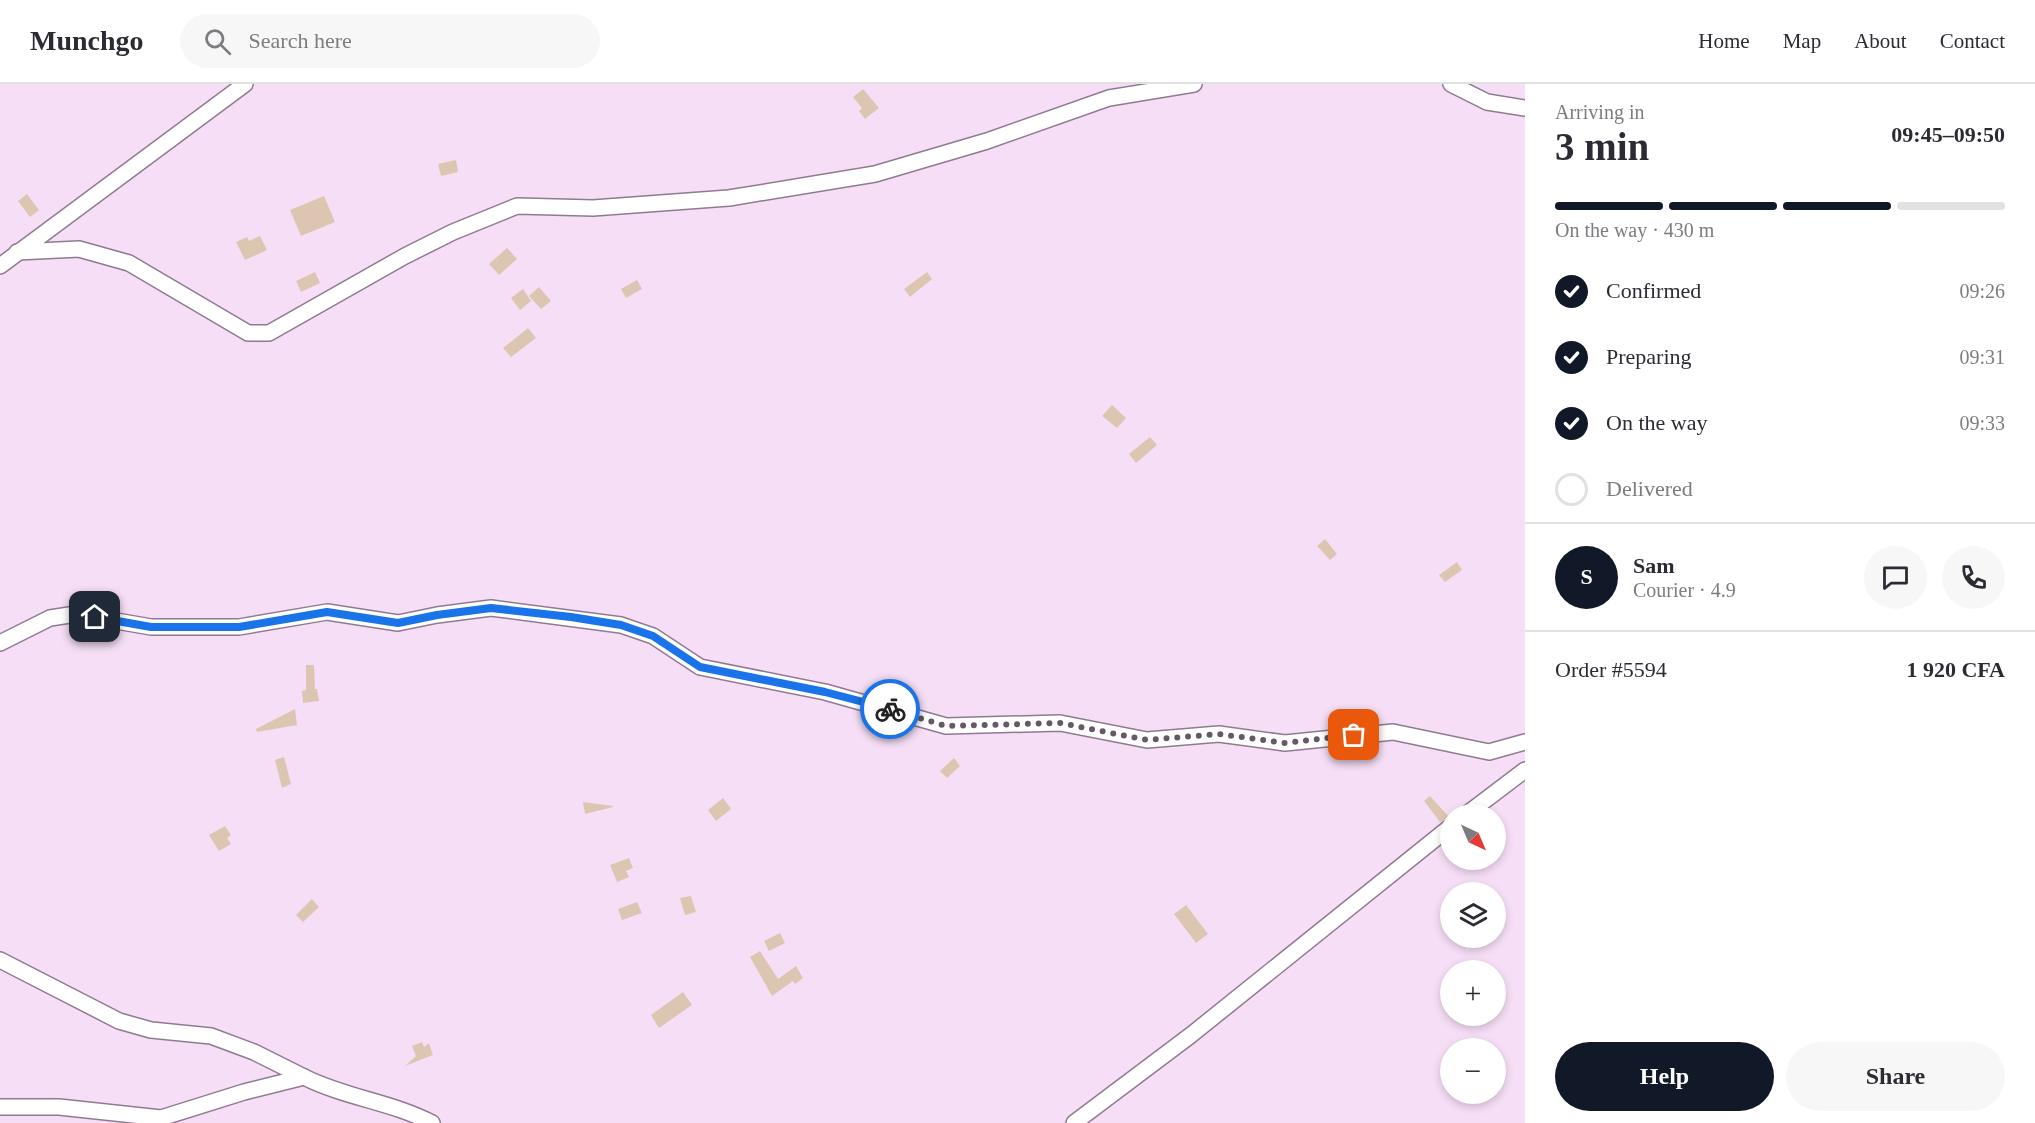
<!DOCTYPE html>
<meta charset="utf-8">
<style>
body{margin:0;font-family:Georgia,serif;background:#f7f7f7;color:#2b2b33;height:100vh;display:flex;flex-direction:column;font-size:22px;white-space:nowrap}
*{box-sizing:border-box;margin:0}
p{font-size:20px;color:#7c7c81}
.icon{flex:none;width:33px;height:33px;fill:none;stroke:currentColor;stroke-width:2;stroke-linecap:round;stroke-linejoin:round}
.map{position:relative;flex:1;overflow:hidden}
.panel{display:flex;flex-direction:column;background:#fff;width:510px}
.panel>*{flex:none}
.needle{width:39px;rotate:136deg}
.controls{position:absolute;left:1440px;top:720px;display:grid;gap:12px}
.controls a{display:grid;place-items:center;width:66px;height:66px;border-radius:50%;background:#fff;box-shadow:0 3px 9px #0003;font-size:30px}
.pin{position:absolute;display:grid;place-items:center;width:51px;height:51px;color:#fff;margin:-26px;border-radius:12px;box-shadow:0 3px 9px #0006}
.courier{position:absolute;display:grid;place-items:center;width:60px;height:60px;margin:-30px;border:4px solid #1a73e8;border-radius:50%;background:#fff;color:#222;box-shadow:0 2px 8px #0007}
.summary em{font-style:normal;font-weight:800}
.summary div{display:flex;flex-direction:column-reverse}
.summary{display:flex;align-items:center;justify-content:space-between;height:102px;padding:0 30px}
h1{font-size:39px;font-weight:800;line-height:45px}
.bar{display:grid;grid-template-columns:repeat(4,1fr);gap:9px 6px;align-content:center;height:72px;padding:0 30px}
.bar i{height:8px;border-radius:4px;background:#e1e1e2}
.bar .on{background:#111827}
.bar p{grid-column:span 4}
.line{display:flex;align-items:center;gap:15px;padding:0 30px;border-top:2px solid #e1e1e2}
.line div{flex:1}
.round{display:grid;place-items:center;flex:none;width:63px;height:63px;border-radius:32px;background:#f7f7f7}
ol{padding:0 30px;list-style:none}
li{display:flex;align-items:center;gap:18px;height:66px}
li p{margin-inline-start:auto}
li .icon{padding:6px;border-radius:50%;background:#111827;color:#fff;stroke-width:4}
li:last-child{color:#7c7c81}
li i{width:33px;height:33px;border:3px solid #e1e1e2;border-radius:50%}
.cta{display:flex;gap:12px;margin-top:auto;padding:12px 30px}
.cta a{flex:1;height:69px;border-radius:36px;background:#111827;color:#fff;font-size:24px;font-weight:800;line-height:69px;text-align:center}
.cta a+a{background:#f7f7f7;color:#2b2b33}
header{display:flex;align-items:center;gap:36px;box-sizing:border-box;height:84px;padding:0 30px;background:#fff;border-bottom:2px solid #e1e1e2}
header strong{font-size:28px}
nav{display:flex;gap:33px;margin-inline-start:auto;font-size:21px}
.search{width:420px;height:54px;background:#f7f7f7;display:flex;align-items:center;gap:15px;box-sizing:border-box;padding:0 21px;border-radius:33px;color:#7c7c81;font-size:22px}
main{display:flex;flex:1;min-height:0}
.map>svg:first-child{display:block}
.building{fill:#ddc6b1}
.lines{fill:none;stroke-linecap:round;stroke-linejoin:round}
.minor-casing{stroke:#8f7b90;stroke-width:18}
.minor{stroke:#fff;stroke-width:15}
.done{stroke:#665866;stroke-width:6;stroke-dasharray:0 10.8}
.route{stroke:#1a73e8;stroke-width:8}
</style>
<header>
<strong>Munchgo</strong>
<div class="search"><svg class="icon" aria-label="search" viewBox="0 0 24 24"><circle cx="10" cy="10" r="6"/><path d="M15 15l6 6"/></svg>Search here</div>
<nav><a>Home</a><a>Map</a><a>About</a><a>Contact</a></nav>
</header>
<main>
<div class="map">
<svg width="1525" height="1039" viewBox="0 0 1525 1039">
<rect width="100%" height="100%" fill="#f6dff6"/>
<g class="building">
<path d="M863 5 879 24 865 35 859 27 862 24 853 13Z"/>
<path d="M456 76 458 88 441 92 438 80Z"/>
<path d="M27 110 39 126 30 133 18 117Z"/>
<path d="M324 112 335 138 301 152 290 126Z"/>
<path d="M260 152 267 166 245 176 236 158 247 153 249 157Z"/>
<path d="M507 164 517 175 499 191 489 180Z"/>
<path d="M315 188 320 199 301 208 296 197Z"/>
<path d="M927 188 932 195 910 213 904 205Z"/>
<path d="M637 196 642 205 626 214 621 205Z"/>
<path d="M539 203 551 217 541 225 529 212Z"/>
<path d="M523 205 531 217 520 226 511 214Z"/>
<path d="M528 244 536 254 511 273 503 264Z"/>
<path d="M1112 321 1126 334 1117 344 1102 332Z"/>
<path d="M1150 353 1157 361 1136 379 1129 370Z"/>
<path d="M1325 455 1337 470 1330 476 1317 462Z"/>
<path d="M1457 478 1462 486 1445 498 1439 491Z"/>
<path d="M306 581H314L315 605H317L319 617 303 619 302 607 306 606Z"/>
<path d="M295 625 297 641 257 648 256 645Z"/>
<path d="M284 673 291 700 282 704 275 676Z"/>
<path d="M954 674 960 682 947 694 940 687Z"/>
<path d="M1430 712 1449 733 1440 738 1424 717Z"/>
<path d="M723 714 731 725 716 737 708 726Z"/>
<path d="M583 718 613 722V723L585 730Z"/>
<path d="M225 742 231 751 227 754 231 760 219 767 209 751Z"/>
<path d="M629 774 633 784 626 787 629 793 617 798 610 781Z"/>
<path d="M691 812 696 828 685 831 680 814Z"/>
<path d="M312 815 319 823 303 838 296 831Z"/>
<path d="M637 818 642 829 622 836 618 825Z"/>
<path d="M1186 821 1208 850 1196 859 1174 830Z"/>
<path d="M780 849 785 859 769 867 764 857Z"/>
<path d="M760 867 778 895 796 882 803 894 795 900 793 897 772 912 750 873Z"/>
<path d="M683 908 692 921 659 944 651 931Z"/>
<path d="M422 958 424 963 429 959 433 971 405 982 416 972 412 962Z"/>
</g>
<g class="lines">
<defs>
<g id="minor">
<path d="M1451 0 1487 18 1525 24"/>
<path d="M17 168 79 165 129 179 248 249H269L405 172 453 148 517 122 593 124 729 114 875 90 987 57 1109 14 1194 0"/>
<path d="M0 182 245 0"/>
<path d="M0 559 50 534 76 530 151 543H239L327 528 398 539 437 531 491 524 621 541 653 552 700 583 825 608 946 642 1060 639 1147 656 1219 650 1285 659 1393 648 1489 668 1525 658"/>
<path d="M1467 730 1525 686"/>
<path d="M0 876 119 937 151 946 211 952 254 968 304 993"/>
<path d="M0 1023H59L161 1034 244 1008 304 993C346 1014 392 1018 432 1039"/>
<path d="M1074 1039 1191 951 1450 743"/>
</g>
</defs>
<use href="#minor" class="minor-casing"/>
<use href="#minor" class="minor"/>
</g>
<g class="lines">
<path class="done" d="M890 625 946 642 1060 639 1147 656 1219 650 1285 659 1354 651"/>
<path class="route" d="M95 533 151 543H239L327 528 398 539 437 531 491 524 571 533 621 541 653 552 700 583 825 608 890 625"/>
</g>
</svg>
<div class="controls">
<a><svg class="needle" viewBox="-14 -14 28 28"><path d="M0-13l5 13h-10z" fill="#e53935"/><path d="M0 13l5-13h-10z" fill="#7c7c81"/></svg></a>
<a><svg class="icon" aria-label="layers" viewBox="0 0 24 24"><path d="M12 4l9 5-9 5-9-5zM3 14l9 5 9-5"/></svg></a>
<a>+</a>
<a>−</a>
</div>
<div class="pin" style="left:1354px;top:651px;background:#ea580c"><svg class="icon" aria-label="bag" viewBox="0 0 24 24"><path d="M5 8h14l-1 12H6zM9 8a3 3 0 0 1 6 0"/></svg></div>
<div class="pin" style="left:95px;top:533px;background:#1f2937"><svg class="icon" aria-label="home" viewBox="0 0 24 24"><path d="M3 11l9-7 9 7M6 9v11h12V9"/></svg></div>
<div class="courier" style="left:890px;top:625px"><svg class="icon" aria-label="bike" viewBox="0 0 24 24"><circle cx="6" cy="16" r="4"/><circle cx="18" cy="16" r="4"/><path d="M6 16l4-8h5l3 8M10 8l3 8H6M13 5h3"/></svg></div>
</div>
<section class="panel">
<div class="summary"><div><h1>3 min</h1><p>Arriving in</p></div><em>09:45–09:50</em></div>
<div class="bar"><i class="on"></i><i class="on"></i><i class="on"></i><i></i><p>On the way · 430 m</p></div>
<ol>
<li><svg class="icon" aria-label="check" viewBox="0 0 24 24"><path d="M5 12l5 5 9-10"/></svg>Confirmed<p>09:26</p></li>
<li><svg class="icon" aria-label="check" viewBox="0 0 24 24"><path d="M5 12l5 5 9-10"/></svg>Preparing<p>09:31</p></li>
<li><svg class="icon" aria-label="check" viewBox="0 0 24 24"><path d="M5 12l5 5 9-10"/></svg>On the way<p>09:33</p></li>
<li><i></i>Delivered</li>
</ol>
<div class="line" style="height:108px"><b class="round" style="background:#111827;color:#fff">S</b><div><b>Sam</b><p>Courier · 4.9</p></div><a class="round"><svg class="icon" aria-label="chat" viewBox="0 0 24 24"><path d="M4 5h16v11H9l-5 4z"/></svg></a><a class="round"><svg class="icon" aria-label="phone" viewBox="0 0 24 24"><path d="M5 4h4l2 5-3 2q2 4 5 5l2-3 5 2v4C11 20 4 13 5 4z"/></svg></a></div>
<div class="line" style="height:78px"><div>Order #5594</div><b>1 920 CFA</b></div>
<div class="cta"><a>Help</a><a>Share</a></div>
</section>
</main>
